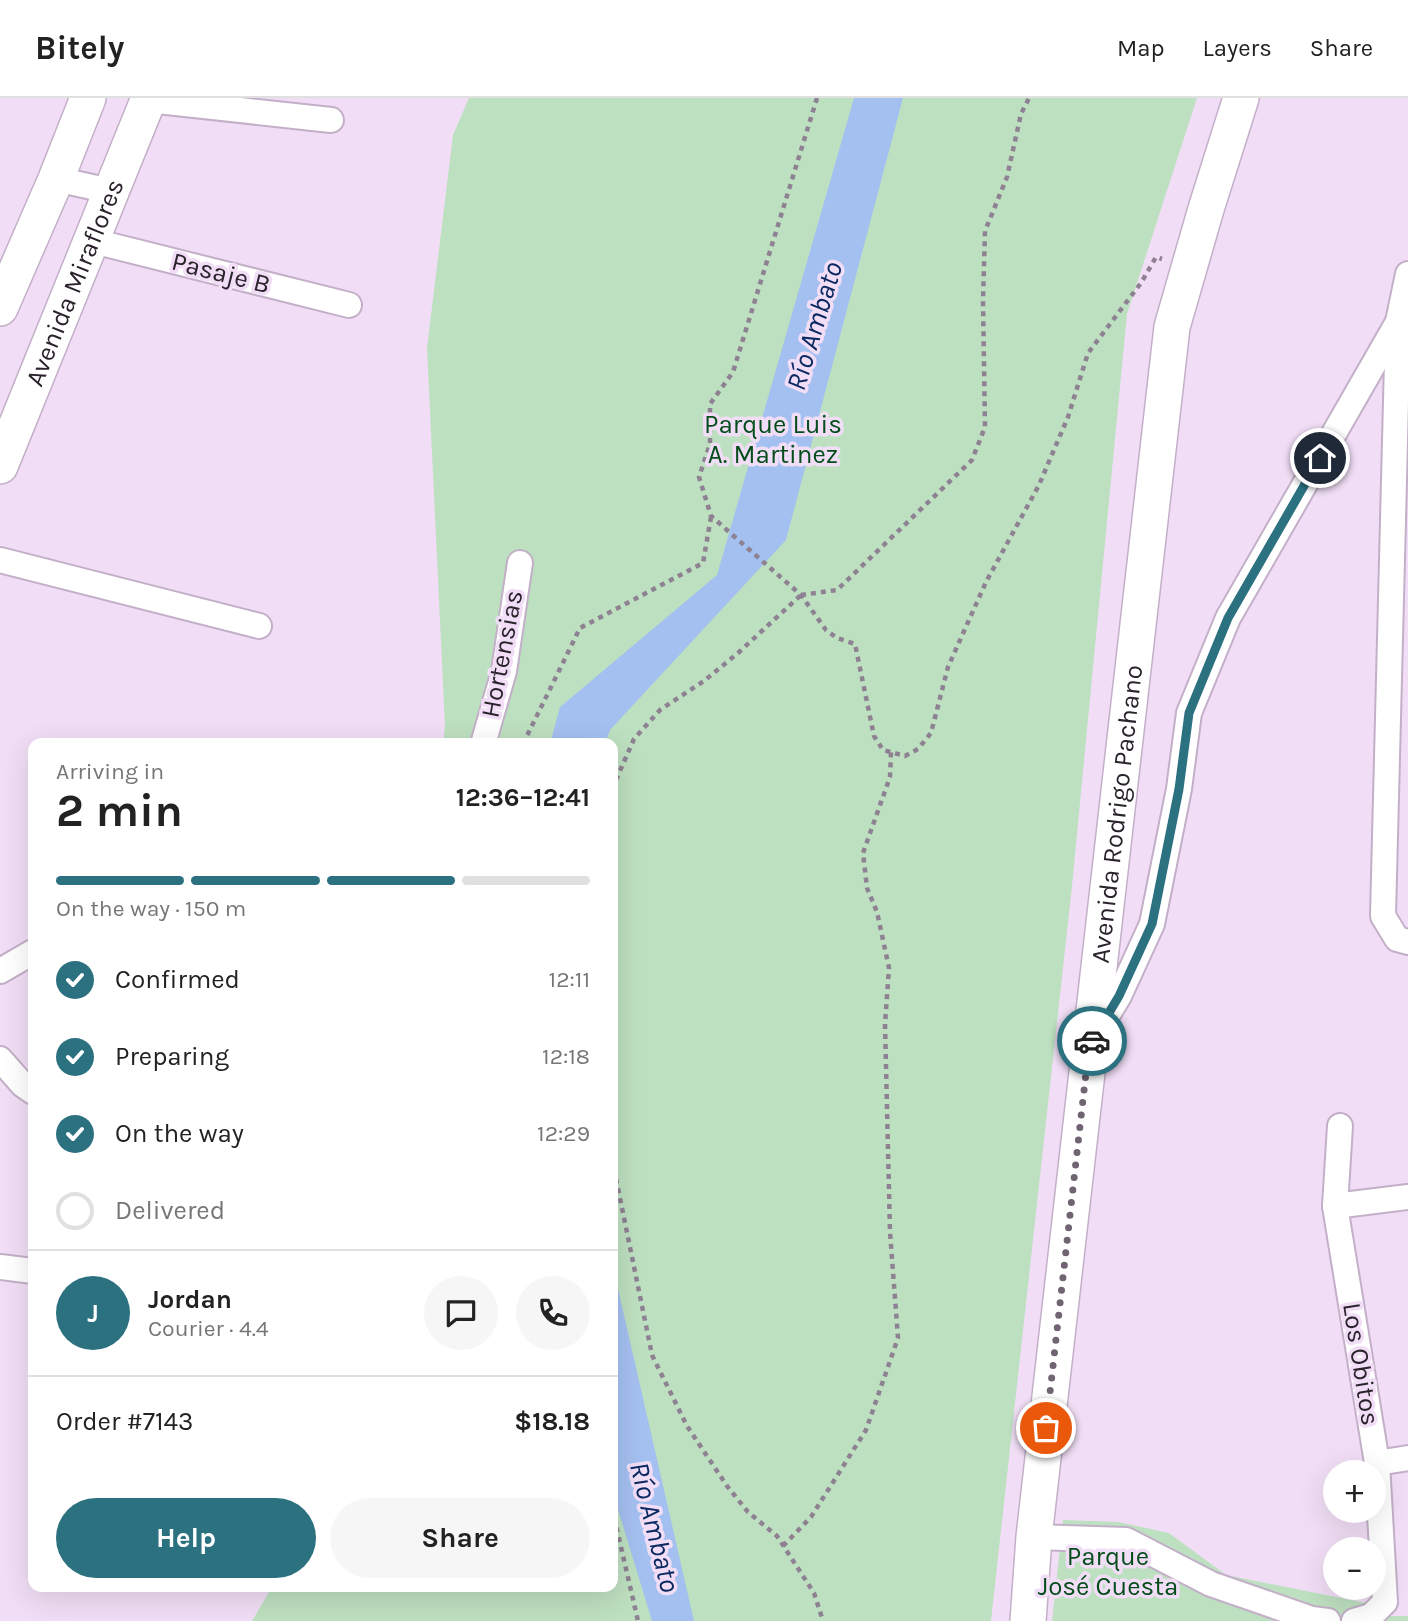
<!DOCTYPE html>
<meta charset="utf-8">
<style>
body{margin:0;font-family:Karla,sans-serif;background:#f6f6f6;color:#222;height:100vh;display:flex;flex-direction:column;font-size:26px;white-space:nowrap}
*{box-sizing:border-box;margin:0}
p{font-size:23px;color:#767676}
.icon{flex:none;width:38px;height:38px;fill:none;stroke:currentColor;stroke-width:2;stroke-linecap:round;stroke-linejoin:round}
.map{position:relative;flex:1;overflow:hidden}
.sheet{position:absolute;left:28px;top:640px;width:590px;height:854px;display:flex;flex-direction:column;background:#fff;border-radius:14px;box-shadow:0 7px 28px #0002}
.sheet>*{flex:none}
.tools{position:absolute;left:1323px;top:1362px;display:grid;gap:14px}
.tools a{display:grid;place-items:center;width:63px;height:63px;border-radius:50%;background:#fff;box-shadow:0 7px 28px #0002;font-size:35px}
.pin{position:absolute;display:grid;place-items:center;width:60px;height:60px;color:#fff;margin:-30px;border:4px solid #fff;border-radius:50%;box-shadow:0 2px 7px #0007}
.courier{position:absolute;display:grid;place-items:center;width:70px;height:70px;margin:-35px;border:5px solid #2c7180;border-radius:50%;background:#fff;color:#222;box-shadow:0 2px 9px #0007}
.overview em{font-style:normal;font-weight:700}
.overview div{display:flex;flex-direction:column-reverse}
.overview{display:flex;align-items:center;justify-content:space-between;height:119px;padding:0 28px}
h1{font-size:46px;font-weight:700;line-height:52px}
.bar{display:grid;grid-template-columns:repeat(4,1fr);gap:10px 7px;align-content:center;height:84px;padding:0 28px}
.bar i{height:9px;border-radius:5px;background:#e0e0e0}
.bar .on{background:#2c7180}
.bar p{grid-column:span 4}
.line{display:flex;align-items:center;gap:18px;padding:0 28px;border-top:2px solid #e0e0e0}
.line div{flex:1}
.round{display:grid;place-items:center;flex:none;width:74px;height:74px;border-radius:37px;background:#f6f6f6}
ol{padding:0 28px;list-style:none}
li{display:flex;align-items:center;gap:21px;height:77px}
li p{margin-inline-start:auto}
li .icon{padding:7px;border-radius:50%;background:#2c7180;color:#fff;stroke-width:4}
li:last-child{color:#767676}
li i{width:38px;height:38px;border:4px solid #e0e0e0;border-radius:50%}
.primary-button{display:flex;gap:14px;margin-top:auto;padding:14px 28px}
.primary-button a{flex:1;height:80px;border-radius:42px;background:#2c7180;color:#fff;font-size:28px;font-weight:700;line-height:80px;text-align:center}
.primary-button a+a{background:#f6f6f6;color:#222}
header{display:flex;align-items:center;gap:42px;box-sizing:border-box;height:98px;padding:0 35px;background:#fff;border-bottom:2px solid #e0e0e0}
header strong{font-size:33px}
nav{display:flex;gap:38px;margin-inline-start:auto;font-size:24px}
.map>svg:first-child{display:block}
.green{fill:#bde0c0}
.water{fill:#a4c0f0}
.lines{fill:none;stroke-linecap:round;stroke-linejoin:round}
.street-casing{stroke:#c3b0c8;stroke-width:28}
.secondary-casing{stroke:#c3b0c8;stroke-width:38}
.path{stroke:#8e8192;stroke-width:4.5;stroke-dasharray:5 5;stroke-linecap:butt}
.street{stroke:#fff;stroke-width:24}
.secondary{stroke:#fff;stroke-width:35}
.done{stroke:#706473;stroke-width:7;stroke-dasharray:0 12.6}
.route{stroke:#2c7180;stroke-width:9}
.labels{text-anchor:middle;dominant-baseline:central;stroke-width:7;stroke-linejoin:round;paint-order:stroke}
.street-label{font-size:26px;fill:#2a232c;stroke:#f1def6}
.park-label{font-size:26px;fill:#044d1a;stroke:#f1def6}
.water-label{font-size:28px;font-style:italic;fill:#0a2961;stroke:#f1def6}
</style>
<header>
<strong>Bitely</strong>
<nav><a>Map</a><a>Layers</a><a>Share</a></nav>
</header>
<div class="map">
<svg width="1408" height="1523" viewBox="0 0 1408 1523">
<rect width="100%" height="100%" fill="#f1def6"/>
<g class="green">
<path d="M469 0H1197L1127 216 1072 788 991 1523H252L272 1489H612V646H443L445 628 427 250 453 37Z"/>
<path d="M1063 1422 1118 1424 1169 1435 1226 1477 1371 1506 1386 1518H1408V1523H1052Z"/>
</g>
<g class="water">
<path d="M854 0H903L786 442 610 632 605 646H550L560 609 717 477Z"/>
<path d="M612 1169H613L694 1523H652L613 1395Z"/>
</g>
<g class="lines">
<defs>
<g id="street">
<path d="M148 2 331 22"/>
<path d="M56 81 110 93"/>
<path d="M93 143 349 207"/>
<path d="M1408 176 1398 224 1383 818 1397 841 1408 844"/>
<path d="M0 462 259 528"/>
<path d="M483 646 504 573 520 465"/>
<path d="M0 873 33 854"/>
<path d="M1096 936 1119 898 1152 826 1179 691 1189 615 1228 520 1398 224 1408 225"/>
<path d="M0 961 23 987 33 994"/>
<path d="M1340 1028 1335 1108 1377 1365 1385 1504 1371 1518 1354 1523"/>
<path d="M1335 1108 1408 1099"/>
<path d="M0 1169 33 1173"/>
<path d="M1377 1365 1408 1360"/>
<path d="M1034 1439 1126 1442 1211 1486 1312 1521 1328 1523"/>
</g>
<g id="secondary">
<path d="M0 210 56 81 88 0"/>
<path id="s1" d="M0 368 149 0"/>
<path id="s2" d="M1028 1523 1034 1439 1172 229 1206 111 1241 0"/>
</g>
</defs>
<use href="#street" class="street-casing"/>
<use href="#secondary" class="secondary-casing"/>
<g class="path">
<path d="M817 0 733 274 710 306V346L699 379 711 418 801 497 826 532 837 540 855 546 874 638 883 652 905 658 918 651 931 635 948 569 986 484 1039 387 1068 319 1088 255 1141 185 1156 159 1162 161"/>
<path d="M801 497 837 492 972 362 985 329 983 202 985 133 1007 79 1021 16 1029 0"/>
<path d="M523 646 580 530 703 465 711 419"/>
<path d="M612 691 634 641 660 612 704 583 738 555 801 497"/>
<path d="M612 1061 652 1257 687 1328 727 1388 748 1414 777 1438 814 1495 823 1523"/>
<path d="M612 1410 638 1523"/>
<path d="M783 1448 811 1419 866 1332 898 1240 890 1134 885 926 889 870 877 814 867 790 863 755 890 679 891 654"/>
</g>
<use href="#street" class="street"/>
<use href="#secondary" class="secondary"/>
</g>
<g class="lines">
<path class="done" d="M1046 1330 1089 948 1092 943"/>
<path class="route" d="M1092 943 1119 898 1152 826 1179 691 1189 615 1228 520 1320 360"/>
</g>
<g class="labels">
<g class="street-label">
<text transform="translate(221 175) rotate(14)">Pasaje B</text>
<text stroke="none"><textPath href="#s1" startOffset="198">Avenida Miraflores</textPath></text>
<text transform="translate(502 556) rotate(-79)">Hortensias</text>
<text stroke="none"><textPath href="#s2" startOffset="812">Avenida Rodrigo Pachano</textPath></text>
<text transform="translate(1361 1266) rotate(81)">Los Obitos</text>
</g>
<g class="park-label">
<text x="773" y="326">Parque Luis<tspan x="773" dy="30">A. Martinez</tspan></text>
<text x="1108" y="1458">Parque<tspan x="1108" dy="30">José Cuesta</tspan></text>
</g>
<g class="water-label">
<text transform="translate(814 228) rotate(-73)">Río Ambato</text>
<text transform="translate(655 1429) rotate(76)">Río Ambato</text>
</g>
</g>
</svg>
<div class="tools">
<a>+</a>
<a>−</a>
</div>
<div class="pin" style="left:1046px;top:1330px;background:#ea580c"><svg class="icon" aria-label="bag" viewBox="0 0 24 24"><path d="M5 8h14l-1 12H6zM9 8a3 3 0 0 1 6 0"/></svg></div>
<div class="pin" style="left:1320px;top:360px;background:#1f2937"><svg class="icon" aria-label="home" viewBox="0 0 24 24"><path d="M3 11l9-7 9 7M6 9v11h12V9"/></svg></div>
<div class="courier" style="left:1092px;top:943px"><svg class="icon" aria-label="car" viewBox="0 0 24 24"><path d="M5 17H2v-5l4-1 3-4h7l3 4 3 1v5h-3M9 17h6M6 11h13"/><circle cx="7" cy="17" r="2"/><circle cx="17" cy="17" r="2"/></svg></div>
<section class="sheet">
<div class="overview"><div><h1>2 min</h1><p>Arriving in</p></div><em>12:36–12:41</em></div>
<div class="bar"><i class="on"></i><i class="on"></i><i class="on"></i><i></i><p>On the way · 150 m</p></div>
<ol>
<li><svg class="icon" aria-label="check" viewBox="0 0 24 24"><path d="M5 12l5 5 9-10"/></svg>Confirmed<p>12:11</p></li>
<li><svg class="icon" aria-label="check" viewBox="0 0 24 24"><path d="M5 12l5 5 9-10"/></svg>Preparing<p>12:18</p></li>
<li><svg class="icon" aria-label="check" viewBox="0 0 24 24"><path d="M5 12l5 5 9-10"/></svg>On the way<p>12:29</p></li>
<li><i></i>Delivered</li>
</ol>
<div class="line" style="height:126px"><b class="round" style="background:#2c7180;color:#fff">J</b><div><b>Jordan</b><p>Courier · 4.4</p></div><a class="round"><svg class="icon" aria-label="chat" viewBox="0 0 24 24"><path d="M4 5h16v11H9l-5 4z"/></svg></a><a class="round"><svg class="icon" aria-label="phone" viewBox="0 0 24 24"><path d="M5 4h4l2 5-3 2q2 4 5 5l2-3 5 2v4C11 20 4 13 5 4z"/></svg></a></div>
<div class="line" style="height:91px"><div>Order #7143</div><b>$18.18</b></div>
<div class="primary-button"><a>Help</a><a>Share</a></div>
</section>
</div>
